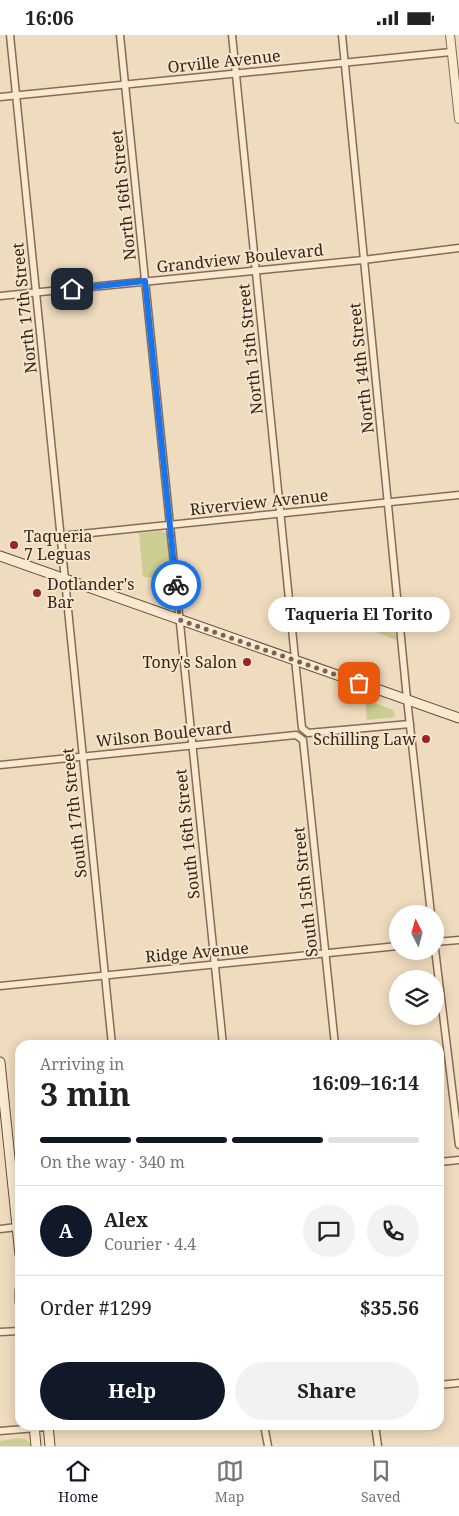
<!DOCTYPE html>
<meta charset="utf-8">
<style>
body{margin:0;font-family:"Noto Serif",serif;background:#f2f2f2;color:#222;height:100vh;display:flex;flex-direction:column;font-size:19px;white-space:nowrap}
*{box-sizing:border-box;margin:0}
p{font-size:16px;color:#767676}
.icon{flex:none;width:28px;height:28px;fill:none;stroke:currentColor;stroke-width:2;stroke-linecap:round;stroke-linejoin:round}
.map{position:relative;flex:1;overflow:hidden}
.side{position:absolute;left:15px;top:1005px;width:429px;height:390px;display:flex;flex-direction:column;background:#fff;border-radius:15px;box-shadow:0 2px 12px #0003}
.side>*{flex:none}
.needle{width:32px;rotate:354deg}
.controls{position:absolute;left:389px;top:870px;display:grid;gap:10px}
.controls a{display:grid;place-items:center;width:55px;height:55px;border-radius:50%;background:#fff;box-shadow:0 2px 12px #0003;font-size:25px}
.pin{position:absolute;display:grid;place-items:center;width:42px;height:42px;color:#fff;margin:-21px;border-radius:10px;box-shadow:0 2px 8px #0006}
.courier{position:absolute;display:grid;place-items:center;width:50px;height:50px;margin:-25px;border:4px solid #1a73e8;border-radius:50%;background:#fff;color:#222;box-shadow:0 1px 6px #0007}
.bubble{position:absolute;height:35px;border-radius:18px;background:#fff;box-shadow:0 2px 12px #0003;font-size:16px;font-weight:700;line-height:35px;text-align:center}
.overview em{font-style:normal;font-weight:700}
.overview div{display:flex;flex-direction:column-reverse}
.overview{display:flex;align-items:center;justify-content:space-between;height:85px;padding:0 25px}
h1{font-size:32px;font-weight:700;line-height:38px}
.bar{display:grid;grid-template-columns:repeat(4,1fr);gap:8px 5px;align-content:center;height:60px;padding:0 25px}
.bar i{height:6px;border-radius:4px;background:#e0e0e0}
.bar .current{background:#111827}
.bar p{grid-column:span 4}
.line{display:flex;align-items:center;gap:12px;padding:0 25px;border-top:1px solid #e0e0e0}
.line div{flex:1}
.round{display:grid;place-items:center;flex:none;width:52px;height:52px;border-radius:26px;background:#f2f2f2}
.action{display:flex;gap:10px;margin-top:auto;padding:10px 25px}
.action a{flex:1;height:58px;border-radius:30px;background:#111827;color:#fff;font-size:20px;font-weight:700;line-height:58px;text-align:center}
.action a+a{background:#f2f2f2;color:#222}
.status{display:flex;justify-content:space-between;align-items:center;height:35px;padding:0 25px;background:#fff;direction:ltr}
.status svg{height:14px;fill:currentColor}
.tab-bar{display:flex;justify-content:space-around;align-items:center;height:70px;border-top:1px solid #e0e0e0;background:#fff;font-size:14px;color:#767676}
.tab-bar a{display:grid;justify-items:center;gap:2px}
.tab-bar .current{color:#111827}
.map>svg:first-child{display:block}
.green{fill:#cccd92}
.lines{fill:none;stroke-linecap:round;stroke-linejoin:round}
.minor-casing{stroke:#876b56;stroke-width:9}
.tertiary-casing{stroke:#876b56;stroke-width:10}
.secondary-casing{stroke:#694c39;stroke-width:11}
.minor{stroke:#fae9d1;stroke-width:6}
.tertiary{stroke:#fae9d1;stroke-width:8}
.secondary{stroke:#fae9d1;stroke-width:9}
.done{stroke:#776554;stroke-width:5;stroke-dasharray:0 9}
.route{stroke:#1a73e8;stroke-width:6}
.poi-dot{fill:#982431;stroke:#f6e6cd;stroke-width:2}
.labels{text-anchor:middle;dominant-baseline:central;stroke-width:4;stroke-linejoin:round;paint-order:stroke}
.street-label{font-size:16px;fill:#36251b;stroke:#f6e6cd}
.poi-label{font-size:16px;fill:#36251b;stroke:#f6e6cd;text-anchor:start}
</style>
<div class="status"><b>16:06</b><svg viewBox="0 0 49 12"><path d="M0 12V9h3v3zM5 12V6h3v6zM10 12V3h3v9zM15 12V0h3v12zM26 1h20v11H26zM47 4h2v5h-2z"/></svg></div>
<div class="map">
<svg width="459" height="1411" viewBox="0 0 459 1411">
<rect width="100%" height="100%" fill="#efdbbe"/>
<g class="green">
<path d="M163 496 167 498 171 545 143 542 139 498Z"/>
<path d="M393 571 396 605 350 587 348 575Z"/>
<path d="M365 664 393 675 395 682 367 685Z"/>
<path d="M18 1403 25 1404 30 1408 31 1411H0V1406Z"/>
</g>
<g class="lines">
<defs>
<g id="minor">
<path d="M10 0 112 1010"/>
<path d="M120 0 223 1010"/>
<path d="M232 0 302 693 308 698 410 689"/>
<path d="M342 0 407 664 431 879"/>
<path d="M0 62 451 17"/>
<path d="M0 261 363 225 459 213"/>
<path d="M61 501 459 460"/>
<path d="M0 730 296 700 303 705 335 1010"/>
<path d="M435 907 459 905"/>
<path d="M435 914 459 1110"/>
<path d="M0 951 398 911"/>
<path d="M439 1127 459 1125"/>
<path d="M0 1194 17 1192"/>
<path d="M0 1297 20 1296"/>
<path d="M439 1350 459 1348"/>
<path d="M264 1390 268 1411"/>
<path d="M375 1390 378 1411"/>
<path d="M0 1396 48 1392"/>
</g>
<path id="tertiary" d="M450 0 459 84"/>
<g id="secondary">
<path d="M0 521 459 683"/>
<path d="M0 1027 20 1220"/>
<path d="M20 1255V1267"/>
<path d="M34 1390 36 1411"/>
<path d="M48 1390 50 1411"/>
</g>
</defs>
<use href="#minor" class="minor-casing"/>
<use href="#tertiary" class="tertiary-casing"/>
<use href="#secondary" class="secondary-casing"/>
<use href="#minor" class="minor"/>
<use href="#tertiary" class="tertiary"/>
<use href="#secondary" class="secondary"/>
</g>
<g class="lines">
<path class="done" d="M176 550 180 585 359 648"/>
<path class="route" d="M72 254 145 246 176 550"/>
</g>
<g class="poi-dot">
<circle cx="14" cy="510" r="5"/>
<circle cx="37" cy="558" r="5"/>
<circle cx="247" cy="627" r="5"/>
<circle cx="426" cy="704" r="5"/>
</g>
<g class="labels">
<g class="street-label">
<text transform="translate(224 26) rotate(-6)">Orville Avenue</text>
<text transform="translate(123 160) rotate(-96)">North 16th Street</text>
<text transform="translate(240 223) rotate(-6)">Grandview Boulevard</text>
<text transform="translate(24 273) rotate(-96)">North 17th Street</text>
<text transform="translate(250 314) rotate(-96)">North 15th Street</text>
<text transform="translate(361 333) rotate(-96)">North 14th Street</text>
<text transform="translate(259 467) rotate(-6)">Riverview Avenue</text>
<text transform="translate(164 699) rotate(-6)">Wilson Boulevard</text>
<text transform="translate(74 778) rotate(-96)">South 17th Street</text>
<text transform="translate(187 799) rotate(-96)">South 16th Street</text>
<text transform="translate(305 857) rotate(-96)">South 15th Street</text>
<text transform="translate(197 917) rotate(-5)">Ridge Avenue</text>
</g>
<g class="poi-label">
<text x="24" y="501">Taqueria<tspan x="24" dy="18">7 Leguas</tspan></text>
<text x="47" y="549">Dotlander's<tspan x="47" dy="18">Bar</tspan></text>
<text x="237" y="627" text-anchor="end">Tony's Salon</text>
<text x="416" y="704" text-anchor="end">Schilling Law</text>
</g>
</g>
</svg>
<div class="controls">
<a><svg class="needle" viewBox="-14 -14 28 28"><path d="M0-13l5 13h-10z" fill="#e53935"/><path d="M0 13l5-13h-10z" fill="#767676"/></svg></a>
<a><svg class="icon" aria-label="layers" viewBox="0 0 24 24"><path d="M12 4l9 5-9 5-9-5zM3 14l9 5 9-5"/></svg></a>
</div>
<div class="pin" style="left:359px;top:648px;background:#ea580c"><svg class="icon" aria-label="bag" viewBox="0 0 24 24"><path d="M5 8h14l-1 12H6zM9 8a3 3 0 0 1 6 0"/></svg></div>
<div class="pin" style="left:72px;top:254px;background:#1f2937"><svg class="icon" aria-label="home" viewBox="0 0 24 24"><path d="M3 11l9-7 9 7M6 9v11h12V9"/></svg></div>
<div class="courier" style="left:176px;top:550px"><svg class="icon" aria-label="bike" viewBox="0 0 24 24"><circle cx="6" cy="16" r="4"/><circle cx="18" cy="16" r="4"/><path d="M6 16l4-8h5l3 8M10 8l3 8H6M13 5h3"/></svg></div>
<div class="bubble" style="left:268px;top:562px;width:182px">Taqueria El Torito</div>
<section class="side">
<div class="overview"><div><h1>3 min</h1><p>Arriving in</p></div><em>16:09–16:14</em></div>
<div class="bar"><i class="current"></i><i class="current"></i><i class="current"></i><i></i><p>On the way · 340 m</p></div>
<div class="line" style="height:90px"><b class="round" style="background:#111827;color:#fff">A</b><div><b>Alex</b><p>Courier · 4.4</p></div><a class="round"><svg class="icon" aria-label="chat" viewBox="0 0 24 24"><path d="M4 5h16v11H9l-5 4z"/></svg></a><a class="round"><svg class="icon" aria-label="phone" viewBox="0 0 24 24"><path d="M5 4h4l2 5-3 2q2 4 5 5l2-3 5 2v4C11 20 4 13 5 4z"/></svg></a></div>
<div class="line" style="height:65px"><div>Order #1299</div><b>$35.56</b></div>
<div class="action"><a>Help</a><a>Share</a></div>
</section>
</div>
<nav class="tab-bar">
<a class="current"><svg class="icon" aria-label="home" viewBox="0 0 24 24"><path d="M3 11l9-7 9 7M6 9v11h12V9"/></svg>Home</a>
<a><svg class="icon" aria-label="map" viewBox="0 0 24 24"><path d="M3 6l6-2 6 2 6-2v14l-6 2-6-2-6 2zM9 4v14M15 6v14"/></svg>Map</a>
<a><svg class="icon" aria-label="saved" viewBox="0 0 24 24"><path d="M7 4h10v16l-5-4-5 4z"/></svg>Saved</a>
</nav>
